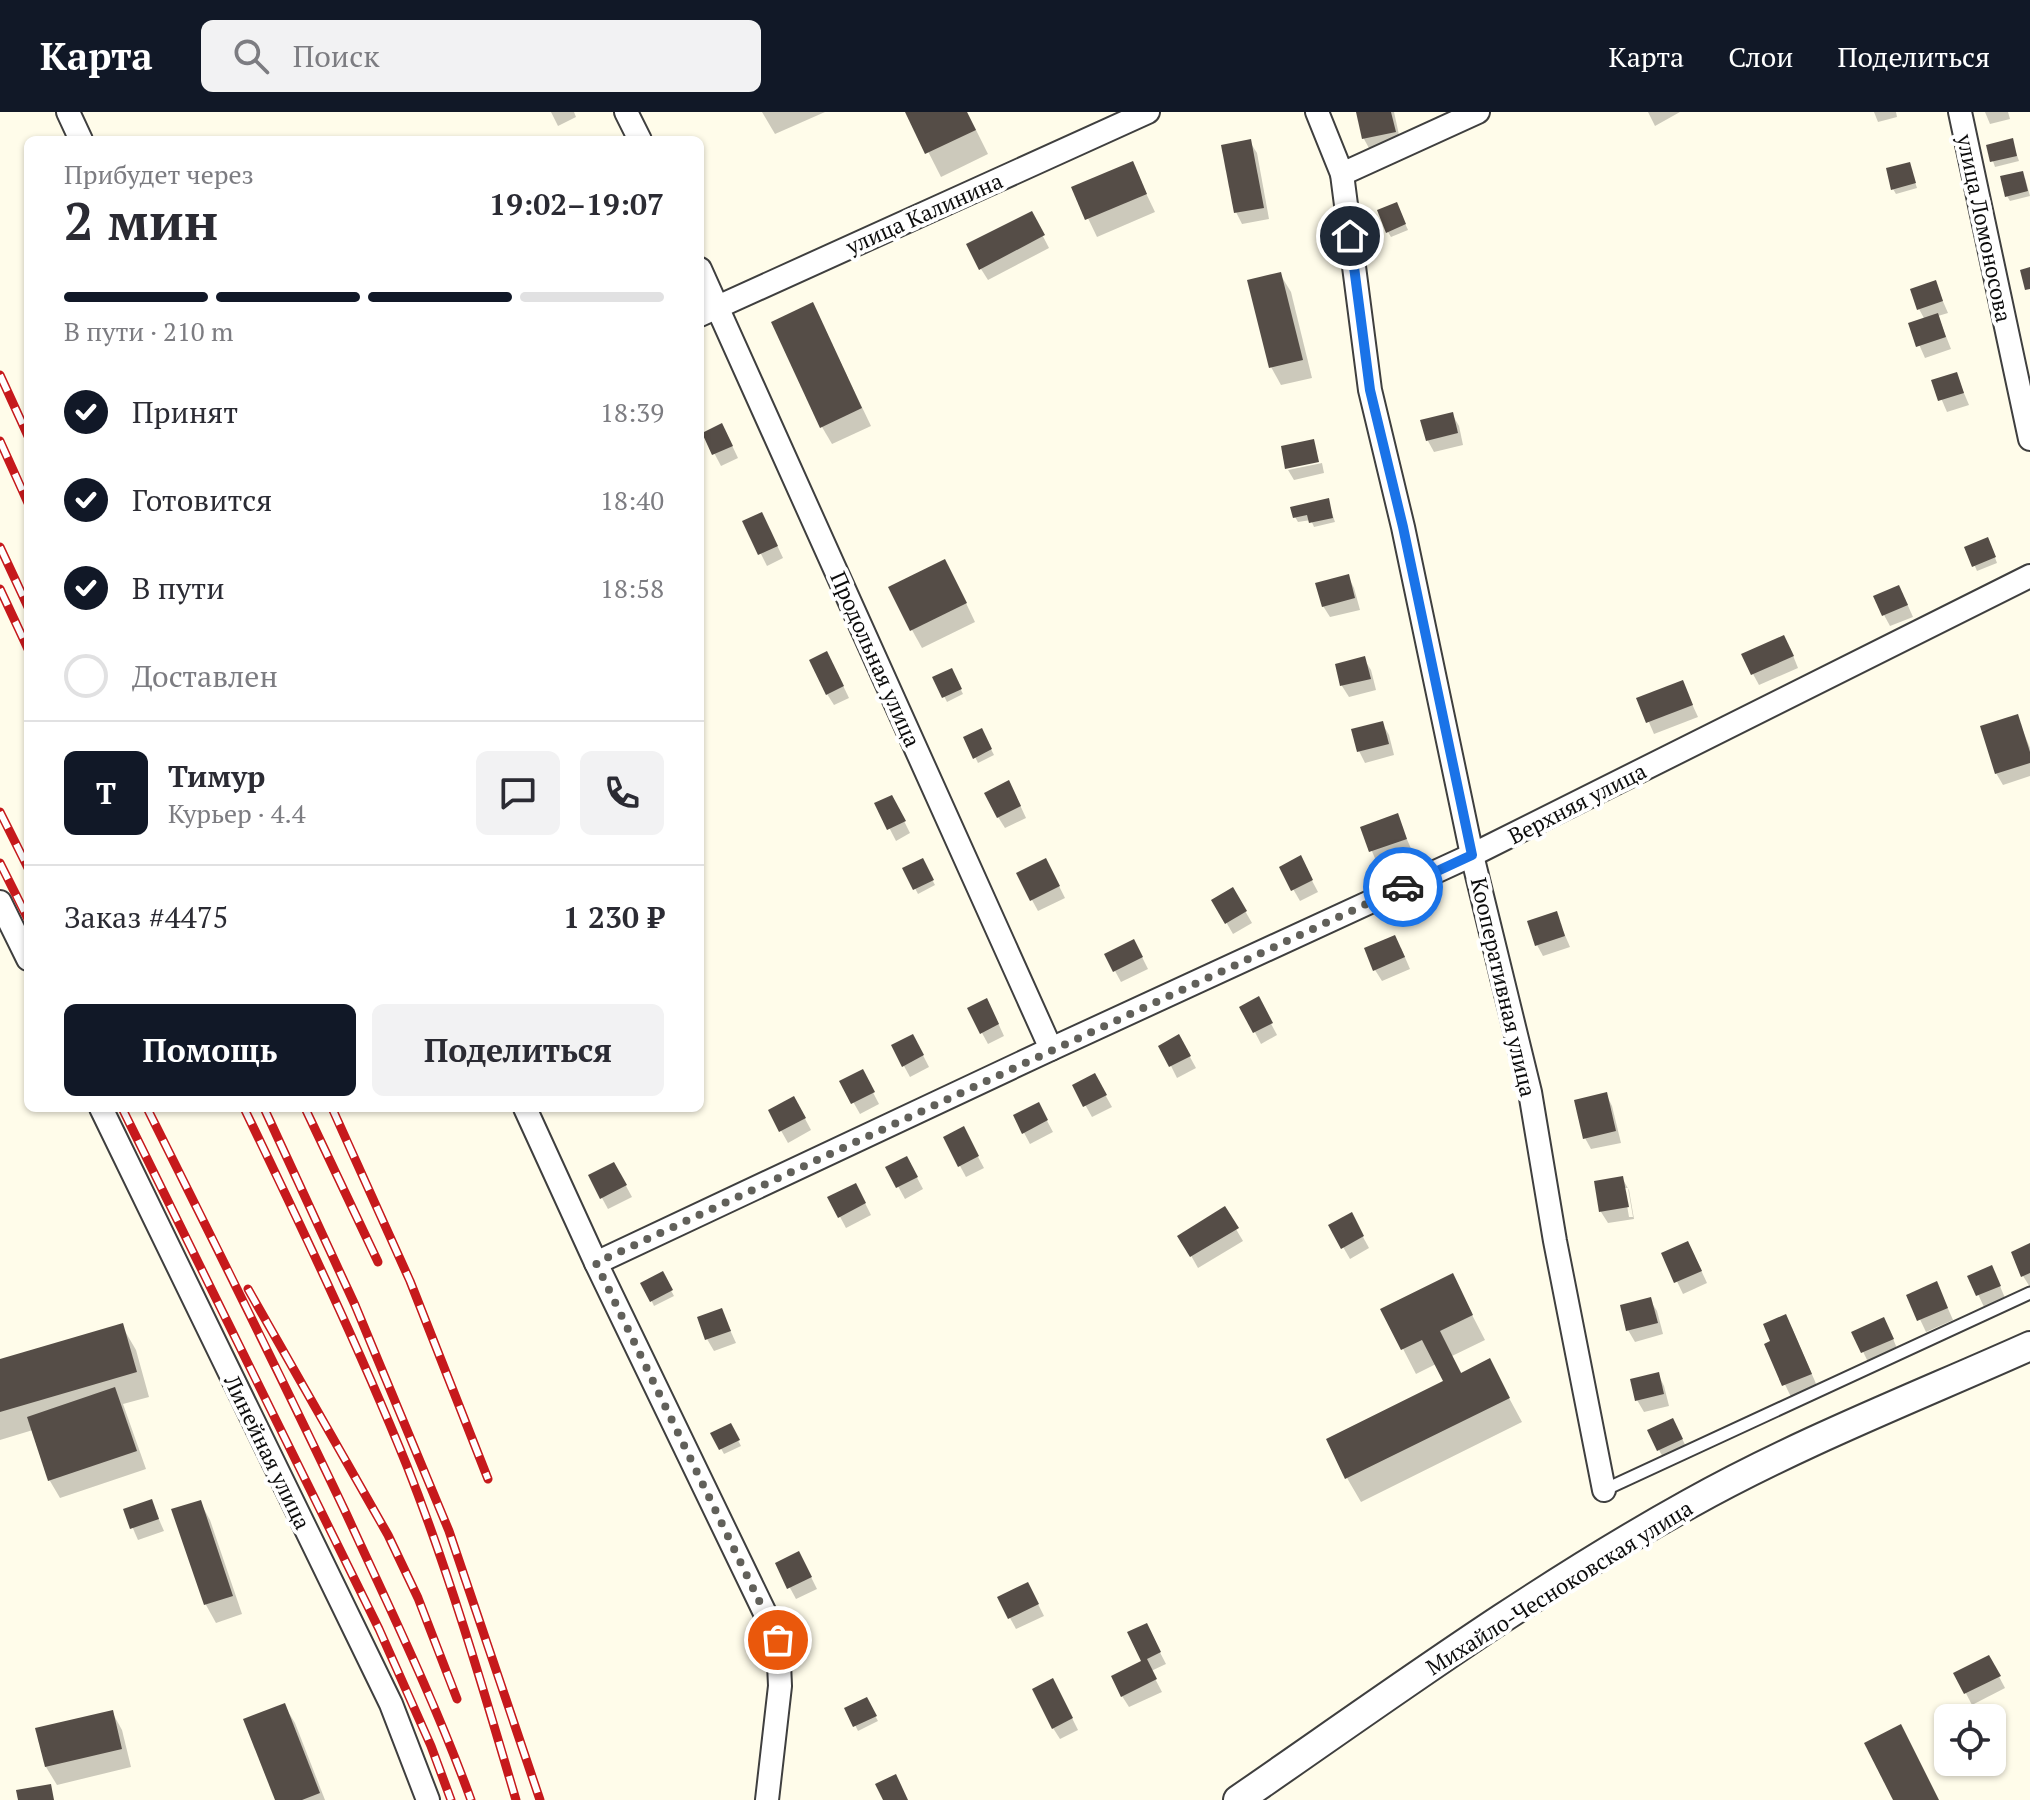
<!DOCTYPE html>
<html lang="ru">
<meta charset="utf-8">
<style>
body{margin:0;font-family:"PT Serif",serif;background:#f2f2f3;color:#2b2b33;height:100vh;display:flex;flex-direction:column;font-size:30px;white-space:nowrap}
*{box-sizing:border-box;margin:0}
p{font-size:26px;color:#7c7c81}
.icon{flex:none;width:44px;height:44px;fill:none;stroke:currentColor;stroke-width:2;stroke-linecap:round;stroke-linejoin:round}
.map{position:relative;flex:1;overflow:hidden}
.panel{position:absolute;left:24px;top:24px;width:680px;height:976px;display:flex;flex-direction:column;background:#fff;border-radius:12px;box-shadow:0 2px 6px #0004}
.panel>*{flex:none}
.buttons{position:absolute;left:1934px;top:1592px;display:grid;gap:16px}
.buttons a{display:grid;place-items:center;width:72px;height:72px;border-radius:12px;background:#fff;box-shadow:0 2px 6px #0004;font-size:40px}
.pin{position:absolute;display:grid;place-items:center;width:68px;height:68px;color:#fff;margin:-34px;border:4px solid #fff;border-radius:50%;box-shadow:0 2px 8px #0007}
.courier{position:absolute;display:grid;place-items:center;width:80px;height:80px;margin:-40px;border:6px solid #1a73e8;border-radius:50%;background:#fff;color:#222;box-shadow:0 2px 10px #0007}
.summary em{font-style:normal;font-weight:700}
.summary div{display:flex;flex-direction:column-reverse}
.summary{display:flex;align-items:center;justify-content:space-between;height:136px;padding:0 40px}
h1{font-size:52px;font-weight:700;line-height:60px}
.bar{display:grid;grid-template-columns:repeat(4,1fr);gap:12px 8px;align-content:center;height:96px;padding:0 40px}
.bar i{height:10px;border-radius:6px;background:#e1e1e2}
.bar .active{background:#111827}
.bar p{grid-column:span 4}
.line{display:flex;align-items:center;gap:20px;padding:0 40px;border-top:2px solid #e1e1e2}
.line div{flex:1}
.round{display:grid;place-items:center;flex:none;width:84px;height:84px;border-radius:12px;background:#f2f2f3}
ol{padding:0 40px;list-style:none}
li{display:flex;align-items:center;gap:24px;height:88px}
li p{margin-inline-start:auto}
li .icon{padding:8px;border-radius:50%;background:#111827;color:#fff;stroke-width:4}
li:last-child{color:#7c7c81}
li i{width:44px;height:44px;border:4px solid #e1e1e2;border-radius:50%}
.cta{display:flex;gap:16px;margin-top:auto;padding:16px 40px}
.cta a{flex:1;height:92px;border-radius:12px;background:#111827;color:#fff;font-size:32px;font-weight:700;line-height:92px;text-align:center}
.cta a+a{background:#f2f2f3;color:#2b2b33}
header{display:flex;align-items:center;gap:48px;box-sizing:border-box;height:112px;padding:0 40px;background:#111827;color:#fff}
header strong{font-size:38px}
nav{display:flex;gap:44px;margin-inline-start:auto;font-size:28px}
.search{width:560px;height:72px;background:#f2f2f3;display:flex;align-items:center;gap:20px;box-sizing:border-box;padding:0 28px;border-radius:12px;color:#7c7c81;font-size:30px}
.map>svg:first-child{display:block}
.shadow{fill:#0003;fill-rule:evenodd}
.building{fill:#554d47}
.lines{fill:none;stroke-linecap:round;stroke-linejoin:round}
.service-casing{stroke:#3f3f3f;stroke-width:15}
.minor-casing{stroke:#3f3f3f;stroke-width:26}
.tertiary-casing{stroke:#3f3f3f;stroke-width:32}
.service{stroke:#fff;stroke-width:11}
.minor{stroke:#fff;stroke-width:22}
.tertiary{stroke:#fff;stroke-width:28}
.rail-casing{stroke:#c6191c;stroke-width:9}
.rail{stroke:#fff;stroke-width:6;stroke-dasharray:18;stroke-linecap:butt}
.done{stroke:#61605a;stroke-width:8;stroke-dasharray:0 14.4}
.route{stroke:#1a73e8;stroke-width:10}
.labels{text-anchor:middle;dominant-baseline:central;stroke-width:8;stroke-linejoin:round;paint-order:stroke}
.street-label{font-size:22px;fill:#0c0c0c;stroke:#fff}
</style>
<header>
<strong>Карта</strong>
<div class="search"><svg class="icon" aria-label="search" viewBox="0 0 24 24"><circle cx="10" cy="10" r="6"/><path d="M15 15l6 6"/></svg>Поиск</div>
<nav><a>Карта</a><a>Слои</a><a>Поделиться</a></nav>
</header>
<div class="map">
<svg width="2030" height="1688" viewBox="0 0 2030 1688">
<rect width="100%" height="100%" fill="#fffcea"/>
<g class="shadow">
<path d="M551 0H574L576 5 558 14Z"/>
<path d="M762 0H825L775 22Z"/>
<path d="M908 0H967L988 42 941 65Z"/>
<path d="M1358 0H1394L1401 32 1370 38 1364 27Z"/>
<path d="M1648 0H1680L1655 14Z"/>
<path d="M1874 0H1896L1897 5 1878 10Z"/>
<path d="M1985 0H2008L2010 7 1990 12Z"/>
<path d="M2012 29 2019 49 1995 55 1988 35Z"/>
<path d="M1250 30 1257 41 1269 107 1242 112 1236 100Z"/>
<path d="M1132 52 1155 100 1097 125 1074 77Z"/>
<path d="M1909 52 1917 76 1896 82 1893 77Z"/>
<path d="M2025 66 2030 84 2010 89 2007 84Z"/>
<path d="M1399 98 1408 118 1391 125 1388 120Z"/>
<path d="M1031 101 1049 136 988 168 981 157Z"/>
<path d="M1280 162 1291 180 1312 266 1281 273 1271 255Z"/>
<path d="M1935 171 1948 201 1938 204 1951 237 1925 246 1910 212 1925 208 1919 197Z"/>
<path d="M813 193 871 314 832 332 822 315Z"/>
<path d="M1956 262 1969 293 1947 300 1934 270Z"/>
<path d="M1452 302 1459 314 1463 333 1434 340 1428 329 1423 309Z"/>
<path d="M704 322 728 325 738 346 721 354Z"/>
<path d="M1322 351 1324 361 1294 368 1288 358Z"/>
<path d="M1328 389 1335 410 1314 415 1311 408 1298 410 1295 405Z"/>
<path d="M745 410 768 414 783 446 767 454Z"/>
<path d="M1990 432 1997 451 1977 459 1967 436Z"/>
<path d="M1348 464 1354 476 1360 498 1330 505 1323 494Z"/>
<path d="M955 468 975 510 922 536 912 518Z"/>
<path d="M1905 487 1913 505 1890 514 1884 503Z"/>
<path d="M1790 536 1798 556 1759 573 1753 562Z"/>
<path d="M1364 547 1371 558 1376 578 1349 585 1342 574 1337 553Z"/>
<path d="M833 553 849 586 834 593 827 582Z"/>
<path d="M951 558 963 582 947 590 935 566Z"/>
<path d="M1682 570 1698 605 1654 622 1639 587Z"/>
<path d="M2017 604 2030 636V664L2003 673 1996 661Z"/>
<path d="M1382 611 1389 623 1394 643 1365 651 1359 639Z"/>
<path d="M981 618 994 643 978 651 966 626Z"/>
<path d="M1015 682 1026 706 1005 716 998 705Z"/>
<path d="M877 692 898 697 910 721 896 729Z"/>
<path d="M1397 704 1412 739 1377 751 1362 716Z"/>
<path d="M1300 746 1318 780 1300 789 1281 756Z"/>
<path d="M922 749 935 773 918 782 905 757Z"/>
<path d="M1052 760 1065 786 1038 799 1032 788Z"/>
<path d="M1233 778 1252 811 1233 822 1214 789Z"/>
<path d="M1556 802 1570 835 1543 844 1537 833Z"/>
<path d="M1401 836 1410 857 1382 869 1375 858Z"/>
<path d="M1140 841 1148 857 1121 870 1115 859Z"/>
<path d="M1258 887 1277 923 1261 932 1242 895Z"/>
<path d="M993 900 1004 924 988 932 982 921Z"/>
<path d="M913 924 929 955 910 965 904 954Z"/>
<path d="M1179 925 1196 956 1177 966 1161 934Z"/>
<path d="M1094 963 1112 995 1092 1005 1074 973Z"/>
<path d="M842 970 868 971 879 992 860 1002Z"/>
<path d="M1606 982 1612 994 1621 1031 1591 1037 1585 1026Z"/>
<path d="M794 986 811 1018 788 1031 770 999Z"/>
<path d="M1038 992 1053 1020 1030 1032 1015 1004Z"/>
<path d="M963 1017 984 1056 966 1065 960 1054Z"/>
<path d="M614 1052 632 1085 608 1097 602 1086Z"/>
<path d="M888 1056 913 1058 923 1077 905 1087Z"/>
<path d="M1622 1066 1629 1078 1634 1107 1608 1111 1601 1100 1596 1071ZM1624 1076H1628L1633 1105H1629Z"/>
<path d="M862 1085 871 1103 846 1116 830 1086Z"/>
<path d="M1224 1097 1243 1129 1198 1156 1180 1124Z"/>
<path d="M1351 1103 1369 1136 1350 1147 1331 1114Z"/>
<path d="M2030 1134V1175L2023 1164Z"/>
<path d="M1664 1142 1694 1143 1707 1171 1683 1182Z"/>
<path d="M662 1162 674 1184 654 1194 643 1171Z"/>
<path d="M1452 1164 1485 1228 1452 1244 1462 1262 1489 1249 1522 1310 1361 1390 1347 1366 1446 1270 1436 1252 1416 1262 1383 1198Z"/>
<path d="M1970 1165 1997 1167 2005 1186 1984 1195Z"/>
<path d="M1942 1183 1953 1208 1926 1220 1909 1184Z"/>
<path d="M1650 1188 1657 1199 1663 1222 1635 1230 1628 1218Z"/>
<path d="M721 1198 736 1231 714 1239 707 1227Z"/>
<path d="M122 1214 136 1238 149 1285 123 1292 146 1357 60 1386 50 1369 33 1318 0 1328V1249Z"/>
<path d="M1792 1216 1817 1274 1791 1285 1766 1233Z"/>
<path d="M1890 1219 1898 1239 1869 1252 1854 1221Z"/>
<path d="M1658 1262 1664 1274 1669 1294 1644 1300 1637 1288Z"/>
<path d="M730 1313 741 1334 724 1342 713 1322Z"/>
<path d="M1679 1320 1688 1339 1665 1349 1659 1338Z"/>
<path d="M151 1389 164 1419 138 1428 125 1398Z"/>
<path d="M200 1390 210 1408 242 1502 216 1511 206 1493 174 1399Z"/>
<path d="M777 1452 805 1453 817 1477 796 1487Z"/>
<path d="M1034 1484 1044 1504 1016 1517 1010 1506Z"/>
<path d="M1152 1525 1166 1552 1151 1559 1162 1580 1129 1595 1122 1584 1144 1550Z"/>
<path d="M1995 1557 2005 1576 1972 1593 1956 1562Z"/>
<path d="M1059 1580 1078 1618 1060 1627 1053 1616Z"/>
<path d="M866 1588 878 1609 858 1619 847 1597Z"/>
<path d="M284 1593 295 1611 325 1688H277Z"/>
<path d="M112 1600 122 1618 131 1655 57 1673 46 1655 37 1618Z"/>
</g>
<g class="building">
<path d="M905 0H967L976 18 925 42Z"/>
<path d="M1356 0H1391L1396 20 1362 27Z"/>
<path d="M2013 26 2017 44 1990 50 1986 33Z"/>
<path d="M1251 27 1264 96 1234 101 1221 33Z"/>
<path d="M1133 49 1147 82 1085 108 1071 75Z"/>
<path d="M1910 50 1916 71 1891 78 1886 56Z"/>
<path d="M2023 59 2028 79 2005 85 2000 64Z"/>
<path d="M1397 90 1406 112 1386 121 1377 98Z"/>
<path d="M1032 99 1045 123 979 158 966 132Z"/>
<path d="M2030 155V177L2025 178 2020 158Z"/>
<path d="M1281 160 1303 248 1269 256 1247 168Z"/>
<path d="M1936 168 1943 189 1917 198 1910 177Z"/>
<path d="M813 190 862 296 820 316 771 210Z"/>
<path d="M1938 201 1946 225 1916 235 1908 211Z"/>
<path d="M1957 260 1964 281 1938 289 1931 268Z"/>
<path d="M1453 300 1458 321 1426 329 1420 308Z"/>
<path d="M722 311 733 334 712 343 702 321Z"/>
<path d="M1314 327 1319 350 1285 357 1281 334Z"/>
<path d="M1329 386 1333 406 1309 411 1307 403 1293 406 1290 395Z"/>
<path d="M762 400 778 434 758 443 742 409Z"/>
<path d="M1988 425 1996 445 1972 455 1964 435Z"/>
<path d="M945 447 967 491 910 519 888 475Z"/>
<path d="M1349 462 1355 486 1322 495 1315 471Z"/>
<path d="M1899 473 1908 493 1882 504 1873 484Z"/>
<path d="M1784 523 1794 544 1751 563 1741 542Z"/>
<path d="M827 539 844 574 826 583 809 548Z"/>
<path d="M1365 544 1371 567 1340 574 1335 552Z"/>
<path d="M952 556 962 577 942 586 932 565Z"/>
<path d="M1683 568 1693 593 1646 611 1636 586Z"/>
<path d="M2018 602 2030 640V651L1995 662 1980 614Z"/>
<path d="M1383 609 1389 632 1357 640 1351 617Z"/>
<path d="M982 616 992 637 973 647 963 625Z"/>
<path d="M1009 668 1021 694 997 706 984 681Z"/>
<path d="M892 683 906 709 887 718 874 691Z"/>
<path d="M1398 701 1407 727 1369 740 1360 715Z"/>
<path d="M1301 743 1313 768 1291 779 1279 755Z"/>
<path d="M923 746 934 768 913 778 902 756Z"/>
<path d="M1046 746 1060 774 1030 789 1016 761Z"/>
<path d="M1233 775 1247 799 1225 812 1211 788Z"/>
<path d="M1557 799 1565 824 1535 834 1527 809Z"/>
<path d="M1395 823 1405 845 1373 859 1364 836Z"/>
<path d="M1134 827 1143 845 1113 860 1104 842Z"/>
<path d="M1259 884 1273 911 1253 921 1239 895Z"/>
<path d="M987 886 999 912 980 922 967 896Z"/>
<path d="M913 922 924 943 902 955 891 933Z"/>
<path d="M1179 922 1191 944 1169 955 1158 934Z"/>
<path d="M863 957 875 980 851 992 839 969Z"/>
<path d="M1095 961 1107 983 1083 995 1072 973Z"/>
<path d="M1607 980 1616 1019 1583 1027 1574 988Z"/>
<path d="M794 984 806 1006 779 1020 768 998Z"/>
<path d="M1039 990 1048 1008 1022 1022 1013 1003Z"/>
<path d="M964 1014 979 1044 958 1055 943 1025Z"/>
<path d="M907 1044 918 1065 896 1076 885 1055Z"/>
<path d="M614 1050 627 1073 600 1087 588 1063Z"/>
<path d="M1623 1064 1629 1095 1599 1100 1594 1069Z"/>
<path d="M856 1071 866 1091 838 1106 827 1085Z"/>
<path d="M1225 1094 1239 1116 1190 1145 1177 1124Z"/>
<path d="M1352 1100 1364 1124 1341 1137 1328 1113Z"/>
<path d="M1688 1129 1702 1159 1674 1171 1661 1141Z"/>
<path d="M2030 1131V1161L2021 1165 2011 1140Z"/>
<path d="M1992 1153 2001 1174 1976 1184 1967 1164Z"/>
<path d="M663 1159 673 1178 650 1190 640 1171Z"/>
<path d="M1453 1161 1473 1203 1440 1219 1461 1261 1490 1246 1510 1286 1345 1367 1326 1327 1443 1269 1422 1228 1401 1238 1380 1197Z"/>
<path d="M1937 1169 1948 1196 1917 1209 1906 1183Z"/>
<path d="M1651 1185 1658 1211 1626 1219 1620 1193Z"/>
<path d="M722 1196 731 1219 705 1228 697 1205Z"/>
<path d="M1786 1202 1812 1262 1782 1274 1764 1232 1770 1229 1763 1212Z"/>
<path d="M1884 1205 1894 1227 1861 1241 1851 1220Z"/>
<path d="M123 1211 137 1260 0 1300V1247Z"/>
<path d="M1659 1260 1664 1282 1635 1289 1630 1267Z"/>
<path d="M115 1275 137 1339 48 1369 27 1305Z"/>
<path d="M1673 1306 1683 1327 1657 1339 1647 1318Z"/>
<path d="M731 1311 740 1328 719 1338 710 1321Z"/>
<path d="M152 1387 159 1407 130 1417 123 1397Z"/>
<path d="M201 1388 233 1484 204 1493 171 1397Z"/>
<path d="M799 1439 812 1465 787 1477 775 1451Z"/>
<path d="M1028 1470 1039 1492 1008 1507 997 1485Z"/>
<path d="M1147 1511 1161 1540 1147 1547 1157 1567 1121 1585 1111 1564 1141 1549 1127 1520Z"/>
<path d="M1989 1543 2001 1564 1964 1582 1953 1561Z"/>
<path d="M1053 1566 1073 1606 1052 1617 1032 1577Z"/>
<path d="M867 1585 877 1604 853 1615 844 1596Z"/>
<path d="M285 1591 320 1681 302 1688H275L243 1607Z"/>
<path d="M113 1598 122 1637 45 1655 35 1616Z"/>
<path d="M1901 1612 1939 1688H1893L1864 1631Z"/>
<path d="M896 1662 908 1688H883L875 1672Z"/>
<path d="M51 1672 54 1688H18L16 1678Z"/>
</g>
<g class="lines">
<defs>
<path id="service" d="M1604 1378 2030 1181"/>
<g id="minor">
<path d="M68 0 81 28"/>
<path d="M626 0 640 28"/>
<path d="M1317 0 1342 62 1370 278 1403 415 1472 743 1530 980 1555 1129 1604 1378"/>
<path d="M1960 0 2030 327"/>
<path d="M1342 62 1478 0"/>
<path d="M700 157 1051 937"/>
<path d="M700 203 1148 0"/>
<path d="M0 790 28 847"/>
<path d="M101 996 391 1592 428 1688"/>
<path d="M525 996 596 1151 778 1528 780 1574 767 1688"/>
<path d="M596 1151 1051 937 1472 743 2030 464"/>
</g>
<path id="tertiary" d="M1238 1688C1386 1586 1532 1479 1689 1392 1798 1331 1916 1285 2030 1234"/>
</defs>
<use href="#service" class="service-casing"/>
<use href="#minor" class="minor-casing"/>
<use href="#tertiary" class="tertiary-casing"/>
<use href="#service" class="service"/>
<use href="#minor" class="minor"/>
<use href="#tertiary" class="tertiary"/>
<defs>
<g id="rail">
<path d="M0 263 28 324"/>
<path d="M0 329 28 391"/>
<path d="M0 435 28 495"/>
<path d="M0 477 28 537"/>
<path d="M0 700 28 756"/>
<path d="M0 751 28 807"/>
<path d="M122 996 379 1517 431 1634 451 1688"/>
<path d="M147 996C214 1130 281 1264 345 1399 389 1495 435 1589 471 1688"/>
<path d="M244 996C301 1114 358 1233 407 1354 450 1463 483 1576 516 1688"/>
<path d="M264 996 355 1193 449 1419 540 1688"/>
<path d="M305 996 378 1150"/>
<path d="M332 996 410 1169 488 1367"/>
<path d="M248 1177 388 1423 418 1486 457 1587"/>
</g>
</defs>
<use href="#rail" class="rail-casing"/>
<use href="#rail" class="rail"/>
</g>
<g class="lines">
<path class="done" d="M778 1528 596 1151 1403 775"/>
<path class="route" d="M1350 124 1370 278 1403 415 1472 743 1403 775"/>
</g>
<g class="labels">
<g class="street-label">
<text transform="translate(924 101) rotate(-24)">улица Калинина</text>
<text transform="translate(1985 116) rotate(78)">улица Ломоносова</text>
<text transform="translate(876 547) rotate(66)">Продольная улица</text>
<text transform="translate(1577 691) rotate(-27)">Верхняя улица</text>
<text transform="translate(1504 875) rotate(77)">Кооперативная улица</text>
<text transform="translate(268 1340) rotate(64)">Линейная улица</text>
<text transform="translate(1559 1475) rotate(-32)">Михайло-Чесноковская улица</text>
</g>
</g>
</svg>
<div class="buttons">
<a><svg class="icon" aria-label="locate" viewBox="0 0 24 24"><circle cx="12" cy="12" r="6"/><path d="M12 2v4M12 18v4M2 12h4M18 12h4"/></svg></a>
</div>
<div class="pin" style="left:778px;top:1528px;background:#ea580c"><svg class="icon" aria-label="bag" viewBox="0 0 24 24"><path d="M5 8h14l-1 12H6zM9 8a3 3 0 0 1 6 0"/></svg></div>
<div class="pin" style="left:1350px;top:124px;background:#1f2937"><svg class="icon" aria-label="home" viewBox="0 0 24 24"><path d="M3 11l9-7 9 7M6 9v11h12V9"/></svg></div>
<div class="courier" style="left:1403px;top:775px"><svg class="icon" aria-label="car" viewBox="0 0 24 24"><path d="M5 17H2v-5l4-1 3-4h7l3 4 3 1v5h-3M9 17h6M6 11h13"/><circle cx="7" cy="17" r="2"/><circle cx="17" cy="17" r="2"/></svg></div>
<section class="panel">
<div class="summary"><div><h1>2 мин</h1><p>Прибудет через</p></div><em>19:02–19:07</em></div>
<div class="bar"><i class="active"></i><i class="active"></i><i class="active"></i><i></i><p>В пути · 210 m</p></div>
<ol>
<li><svg class="icon" aria-label="check" viewBox="0 0 24 24"><path d="M5 12l5 5 9-10"/></svg>Принят<p>18:39</p></li>
<li><svg class="icon" aria-label="check" viewBox="0 0 24 24"><path d="M5 12l5 5 9-10"/></svg>Готовится<p>18:40</p></li>
<li><svg class="icon" aria-label="check" viewBox="0 0 24 24"><path d="M5 12l5 5 9-10"/></svg>В пути<p>18:58</p></li>
<li><i></i>Доставлен</li>
</ol>
<div class="line" style="height:144px"><b class="round" style="background:#111827;color:#fff">Т</b><div><b>Тимур</b><p>Курьер · 4.4</p></div><a class="round"><svg class="icon" aria-label="chat" viewBox="0 0 24 24"><path d="M4 5h16v11H9l-5 4z"/></svg></a><a class="round"><svg class="icon" aria-label="phone" viewBox="0 0 24 24"><path d="M5 4h4l2 5-3 2q2 4 5 5l2-3 5 2v4C11 20 4 13 5 4z"/></svg></a></div>
<div class="line" style="height:104px"><div>Заказ #4475</div><b>1 230 ₽</b></div>
<div class="cta"><a>Помощь</a><a>Поделиться</a></div>
</section>
</div>
